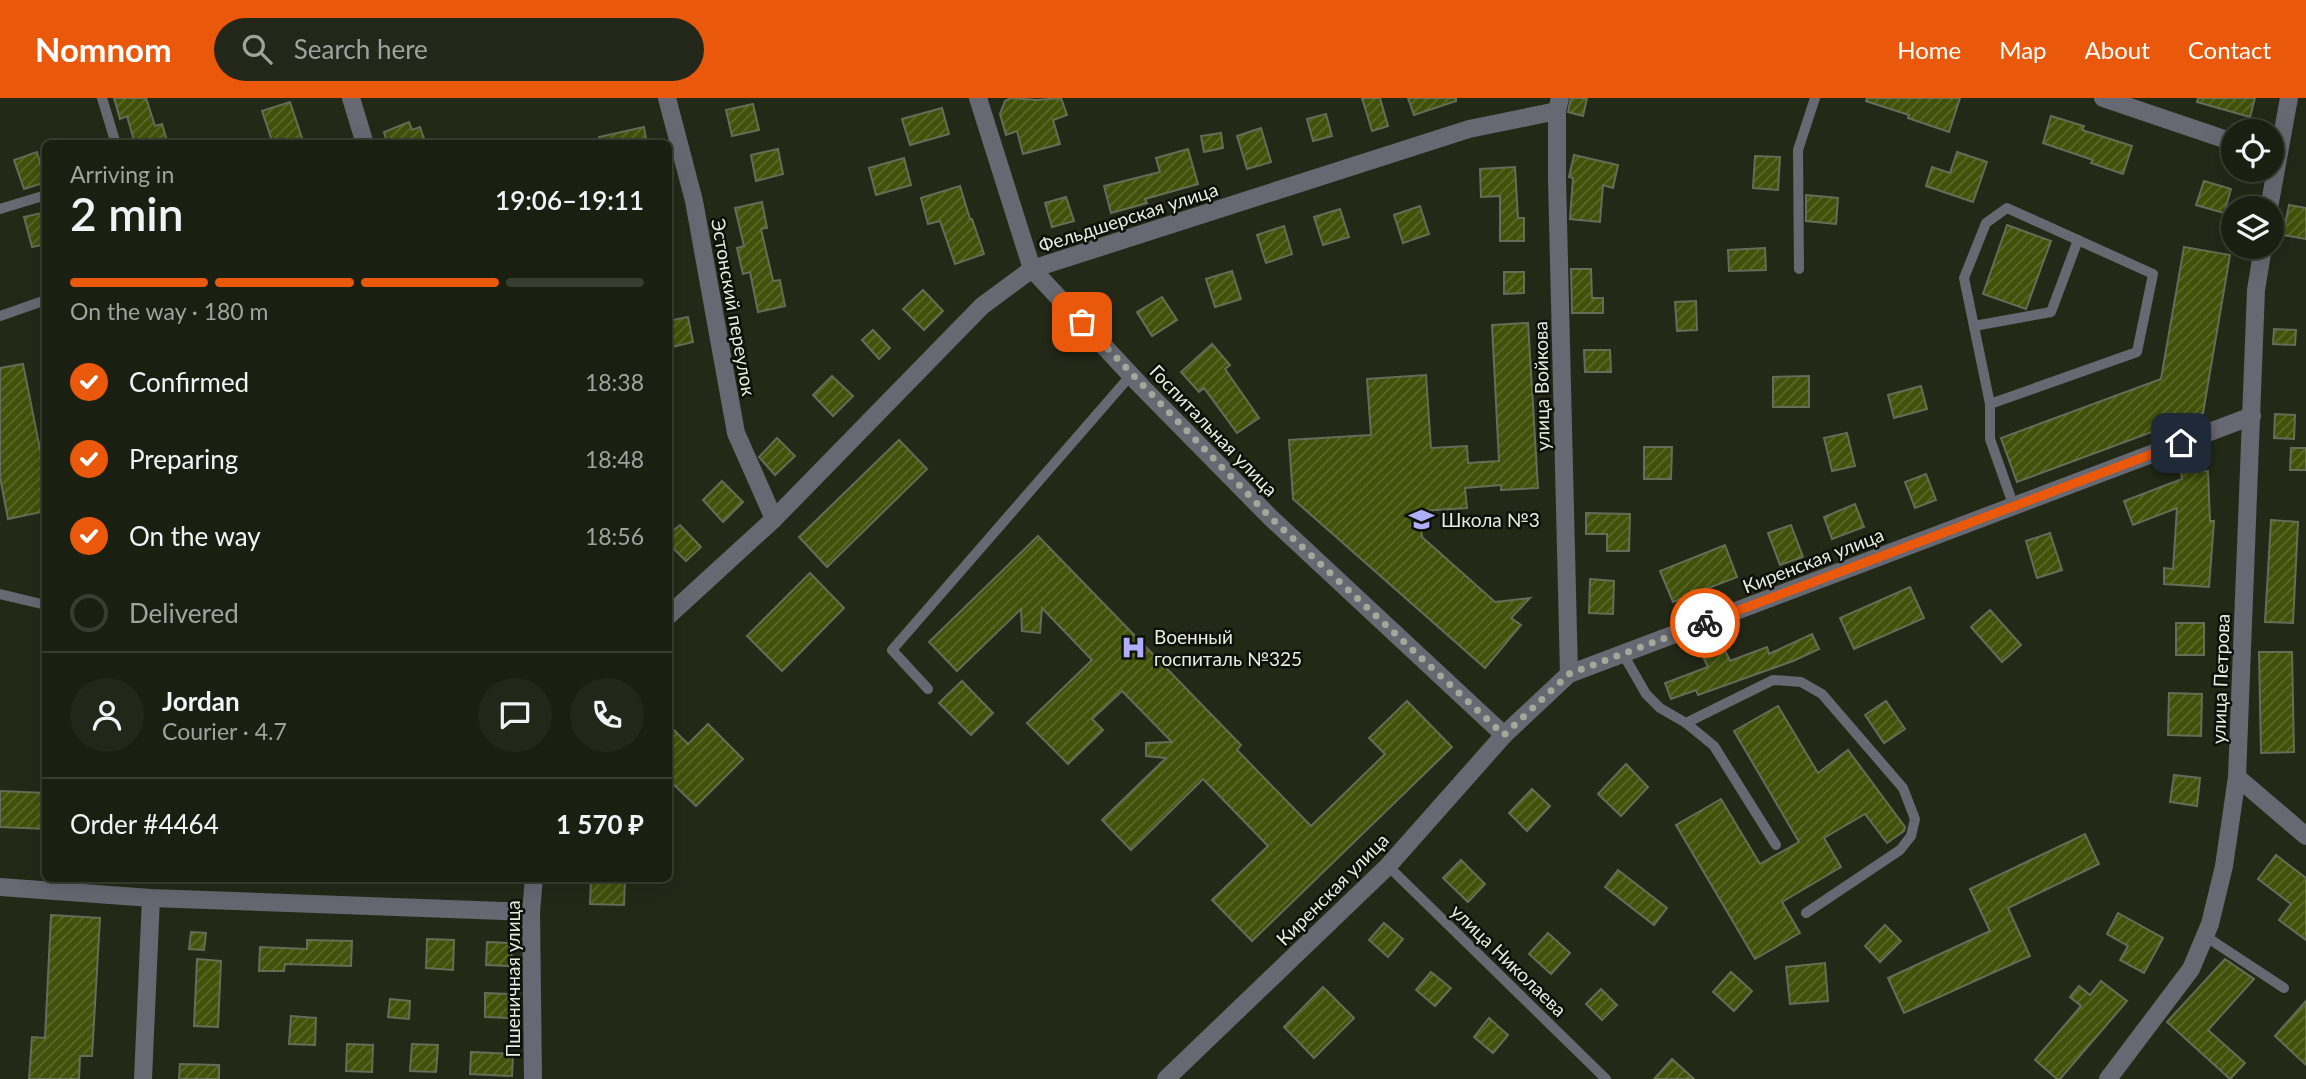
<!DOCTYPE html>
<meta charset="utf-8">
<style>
body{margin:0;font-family:Lato,sans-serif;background:#23271a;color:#f1f3f6;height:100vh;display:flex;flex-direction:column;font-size:26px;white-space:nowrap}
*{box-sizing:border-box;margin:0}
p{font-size:23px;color:#9fa29f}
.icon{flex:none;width:38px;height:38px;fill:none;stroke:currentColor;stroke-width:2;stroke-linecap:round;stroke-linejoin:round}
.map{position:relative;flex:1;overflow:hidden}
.sheet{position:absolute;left:42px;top:42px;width:630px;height:742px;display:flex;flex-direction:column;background:#1a1f11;border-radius:10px;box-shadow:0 7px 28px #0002,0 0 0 2px #383d31}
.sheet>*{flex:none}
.fabs{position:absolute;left:2221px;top:21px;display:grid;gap:14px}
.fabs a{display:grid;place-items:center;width:63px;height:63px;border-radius:50%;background:#1a1f11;box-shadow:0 7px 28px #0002,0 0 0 2px #383d31;font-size:35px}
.pin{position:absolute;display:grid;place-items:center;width:60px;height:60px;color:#fff;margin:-30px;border-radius:14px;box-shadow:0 4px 10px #0006}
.courier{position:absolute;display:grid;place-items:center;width:70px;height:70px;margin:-35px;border:5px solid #ea580c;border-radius:50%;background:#fff;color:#222;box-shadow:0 2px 9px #0007}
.headline em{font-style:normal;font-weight:600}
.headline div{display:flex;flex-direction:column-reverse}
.headline{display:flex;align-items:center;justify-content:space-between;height:119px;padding:0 28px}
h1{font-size:46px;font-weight:600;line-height:52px}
.bar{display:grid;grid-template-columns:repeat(4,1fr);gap:10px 7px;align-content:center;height:84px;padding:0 28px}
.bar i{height:9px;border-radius:5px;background:#383d31}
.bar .active{background:#ea580c}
.bar p{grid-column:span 4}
.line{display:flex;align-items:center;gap:18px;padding:0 28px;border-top:2px solid #383d31}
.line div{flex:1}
.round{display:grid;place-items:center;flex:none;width:74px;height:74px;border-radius:37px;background:#23271a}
ol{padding:0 28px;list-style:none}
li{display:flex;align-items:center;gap:21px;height:77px}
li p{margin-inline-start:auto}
li .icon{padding:7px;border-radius:50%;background:#ea580c;color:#fff;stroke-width:4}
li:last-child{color:#9fa29f}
li i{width:38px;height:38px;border:4px solid #383d31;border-radius:50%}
header{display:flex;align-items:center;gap:42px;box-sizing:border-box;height:98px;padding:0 35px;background:#ea580c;color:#fff}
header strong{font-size:33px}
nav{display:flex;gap:38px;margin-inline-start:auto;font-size:24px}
.search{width:490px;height:63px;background:#23271a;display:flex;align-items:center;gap:18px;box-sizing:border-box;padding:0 24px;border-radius:38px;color:#9fa29f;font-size:26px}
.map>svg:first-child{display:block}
.building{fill:url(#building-hatch);stroke:#656c57;stroke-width:2}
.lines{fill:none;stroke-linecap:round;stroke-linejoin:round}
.service{stroke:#676871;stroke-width:10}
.minor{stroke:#676871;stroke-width:18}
.tertiary{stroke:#676871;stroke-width:18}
.done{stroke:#a3a89a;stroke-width:7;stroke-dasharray:0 12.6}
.route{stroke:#ea580c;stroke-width:9}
.labels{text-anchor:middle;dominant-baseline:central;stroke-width:5;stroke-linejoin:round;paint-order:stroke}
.street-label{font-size:19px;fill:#e8ece0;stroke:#0e1009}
.poi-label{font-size:19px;fill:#e8ece0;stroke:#0e1009;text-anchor:start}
</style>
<header>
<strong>Nomnom</strong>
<div class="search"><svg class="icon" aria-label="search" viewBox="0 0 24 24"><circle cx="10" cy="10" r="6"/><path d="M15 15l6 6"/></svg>Search here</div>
<nav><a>Home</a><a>Map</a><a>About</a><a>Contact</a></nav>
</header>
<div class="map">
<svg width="2306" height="981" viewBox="0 0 2306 981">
<defs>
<pattern id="building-hatch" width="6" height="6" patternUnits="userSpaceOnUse" patternTransform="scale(1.75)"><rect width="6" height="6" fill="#415109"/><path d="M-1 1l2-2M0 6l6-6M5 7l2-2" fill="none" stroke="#5c6a2d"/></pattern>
</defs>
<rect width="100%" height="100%" fill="#232917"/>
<g class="building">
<path d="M114 0H146L155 28 162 26 168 46H135L127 18 120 21Z"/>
<path d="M1011 0 1037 2 1061 0 1067 17 1053 22 1060 46 1023 56 1017 33 1006 37 1000 16 1005 3Z"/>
<path d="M1362 0H1380L1388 28 1372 33Z"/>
<path d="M1408 0H1456V3L1414 17Z"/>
<path d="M1571 0H1587L1583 18 1568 14Z"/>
<path d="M1867 0H1960L1949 34 1908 20 1909 17 1866 3Z"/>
<path d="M2198 0H2255L2250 19 2197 4Z"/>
<path d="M290 4 304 46H273L262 13Z"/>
<path d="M753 6 759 32 732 38 726 12Z"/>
<path d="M942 10 949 36 910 47 902 21Z"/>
<path d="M1326 16 1332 38 1313 43 1307 21Z"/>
<path d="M2051 18 2084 28 2082 32 2132 48 2123 76 2091 65 2093 62 2043 45Z"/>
<path d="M409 24 412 32 420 29 426 46H380V43L386 41 384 34Z"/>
<path d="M644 29 647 46H599V39Z"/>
<path d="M1261 30 1271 64 1247 71 1237 38Z"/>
<path d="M1221 35 1223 50 1204 54 1201 38Z"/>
<path d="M778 51 783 76 756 83 751 57Z"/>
<path d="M1188 51 1198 86 1145 101 1147 105 1111 115 1104 88 1160 74 1156 60Z"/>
<path d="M37 54 46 84 24 91 14 62Z"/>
<path d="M1957 54 1987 64 1973 104 1926 88 1932 69 1950 75Z"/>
<path d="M1574 57 1618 67 1613 90 1603 87 1600 124 1570 121 1573 80 1569 79Z"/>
<path d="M1755 58 1780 59 1778 92 1753 90Z"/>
<path d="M904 60 911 87 876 97 869 70Z"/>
<path d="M1515 69 1518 120H1524V143H1500V98L1481 99 1480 71Z"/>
<path d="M2204 83 2231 91 2224 115 2196 107Z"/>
<path d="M960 88 970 121H972L984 156 955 166 940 123 928 126 921 100Z"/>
<path d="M1806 97 1838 100 1836 126 1806 123Z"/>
<path d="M1066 99 1074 123 1052 129 1045 105Z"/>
<path d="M762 104 767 130 761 131 773 183 780 182 785 208 758 214 750 174 743 176 737 150 744 148 735 110Z"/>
<path d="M2289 107 2306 110V141L2283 137Z"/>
<path d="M1420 108 1429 136 1403 145 1394 117Z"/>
<path d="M1340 111 1349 139 1323 147 1314 119Z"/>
<path d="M46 114V146L32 149 24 119Z"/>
<path d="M2007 127 2051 143 2026 211 1983 196Z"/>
<path d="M1284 128 1292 156 1266 165 1257 137Z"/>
<path d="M2184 149 2230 157 2203 315 2017 384 2001 340 2161 281Z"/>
<path d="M1765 150 1766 172 1729 173 1728 152Z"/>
<path d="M1571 171H1591L1592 200H1603V215H1572Z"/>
<path d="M1232 173 1241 201 1215 209 1206 181Z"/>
<path d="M1504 174H1524V195L1504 196Z"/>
<path d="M923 192 943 213 924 232 903 211Z"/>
<path d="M1162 199 1177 222 1152 238 1137 214Z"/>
<path d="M1696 203 1697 232 1677 233 1675 204Z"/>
<path d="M688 219 693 244 668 250V223Z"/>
<path d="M1528 225 1538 390 1501 392V387L1465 390 1467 410 1420 413 1422 439 1495 504 1530 500 1511 520 1521 527 1485 570 1293 401 1289 342 1371 337 1367 281 1426 277 1431 350 1467 348 1468 365 1499 363 1492 227Z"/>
<path d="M2274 231 2296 232 2295 247 2273 246Z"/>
<path d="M873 232 890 250 879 261 862 242Z"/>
<path d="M1212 246 1230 267 1225 271 1259 320 1237 335 1204 290 1199 294 1181 274Z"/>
<path d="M1584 252H1610L1611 274H1585Z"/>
<path d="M23 266 46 381V413L8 421 0 379V270Z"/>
<path d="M832 278 853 298 833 318 813 297Z"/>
<path d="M1809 278V309H1773V279Z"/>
<path d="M1921 288 1927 311 1894 320 1888 297Z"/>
<path d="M2275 316 2295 317 2294 341 2274 340Z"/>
<path d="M1847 335 1855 368 1832 373 1824 340Z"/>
<path d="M777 340 795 358 775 377 759 359Z"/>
<path d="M899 342 927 371 827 469 799 439Z"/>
<path d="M1644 349H1672L1671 381H1644Z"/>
<path d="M2291 350H2306V372H2290Z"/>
<path d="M2208 373 2210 423H2214L2209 489 2164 486V470L2173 471 2177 410 2133 427 2124 403 2182 381 2181 374Z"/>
<path d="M1926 376 1936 402 1915 410 1905 384Z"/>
<path d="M722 383 743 404 723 424 703 402Z"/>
<path d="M1855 406 1864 429 1832 441 1824 419Z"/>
<path d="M1586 415 1630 416 1629 453H1607V436H1586Z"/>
<path d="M2271 422 2298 424 2293 525 2265 524Z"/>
<path d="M680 427 701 449 686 463 668 445V437Z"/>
<path d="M1791 427 1803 459 1780 467 1768 435Z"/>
<path d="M2050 435 2062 472 2037 480 2026 443Z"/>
<path d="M1038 438 1241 647 1237 652 1311 728 1385 656 1369 640 1407 603 1452 649 1252 843 1212 802 1268 748 1203 681 1131 752 1102 722 1166 660 1146 658V645L1172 644 1122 593 1092 621 1103 632 1068 666 1027 625 1092 562 1042 510 1040 535 1022 533 1021 511 957 573 929 544Z"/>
<path d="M1725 447 1737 479 1673 504 1660 473Z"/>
<path d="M810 475 844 510 782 573 747 538Z"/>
<path d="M1590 481 1614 483 1613 516 1589 515Z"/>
<path d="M1910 489 1924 520 1854 551 1840 520Z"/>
<path d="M1990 512 2021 547 2002 564 1971 529Z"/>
<rect x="2176" y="525" width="28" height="32"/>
<path d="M1812 536 1819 551 1793 563 1698 597 1696 592 1671 601 1665 585 1708 569 1700 553 1721 544 1730 563 1767 549 1769 556Z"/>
<path d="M2259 554H2292L2294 654 2261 655Z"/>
<path d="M962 583 993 615 971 637 939 605Z"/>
<path d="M2169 595 2202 596 2201 638 2168 637Z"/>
<path d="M1886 603 1905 631 1884 645 1865 617Z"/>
<path d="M1778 608 1818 675 1848 652 1905 729 1904 733 1887 745 1865 716 1824 740 1841 769 1782 804 1800 835 1755 861 1676 727 1721 701 1760 766 1799 744 1734 633Z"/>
<path d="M668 626 688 646 708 626 743 661 696 708 668 681Z"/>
<path d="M1626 666 1648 689 1621 718 1598 696Z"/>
<path d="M2174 677 2200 680 2197 708 2170 704Z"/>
<path d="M1532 691 1550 708 1527 733 1509 715Z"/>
<path d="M0 693 46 695V731L0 729Z"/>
<path d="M2085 736 2099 766 2008 810 2030 858 1904 915 1888 880 1990 833 1970 791Z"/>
<path d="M2276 757 2306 780V842L2279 822 2291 806 2258 781Z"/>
<path d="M1461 762 1485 786 1468 804 1443 780Z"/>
<path d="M1618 772 1667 810 1654 827 1605 789Z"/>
<path d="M591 780H625L624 807 590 806Z"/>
<path d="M2118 815 2163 840 2144 875 2120 862 2128 848 2107 836Z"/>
<path d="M51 817 100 820 92 958H80L79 981H29L32 939 45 940Z"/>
<path d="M1384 825 1403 841 1388 859 1369 842Z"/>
<path d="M1885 827 1901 843 1880 864 1865 848Z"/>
<path d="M191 834 206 835 204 852 189 851Z"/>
<path d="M1548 835 1570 855 1551 876 1529 856Z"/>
<path d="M427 841 454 842 453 872 426 870Z"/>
<path d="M307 842 352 843 351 868 285 866 284 873H259L260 849 307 851Z"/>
<path d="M487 844 512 845 511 868 486 867Z"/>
<path d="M197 861 221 863 218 929 194 928Z"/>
<path d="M2225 861 2254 881 2208 932 2245 965 2230 981 2167 924Z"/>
<path d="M1825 865 1828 903 1790 906 1786 869Z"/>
<path d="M1431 874 1451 890 1435 908 1416 892Z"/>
<path d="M1731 874 1752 893 1734 913 1713 894Z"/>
<path d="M2101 883 2127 903 2060 981H2057L2035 962 2081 908 2070 899 2079 888 2090 897Z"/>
<path d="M1323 889 1354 920 1314 960 1284 929Z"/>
<path d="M1601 891 1617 907 1602 922 1586 906Z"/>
<path d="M485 895 513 896 512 920 485 919Z"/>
<path d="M390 901 410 903 409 921 388 919Z"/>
<path d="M2306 903V967L2275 938Z"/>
<path d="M291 918 316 920 315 947 289 946Z"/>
<path d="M1489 920 1508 937 1493 955 1474 939Z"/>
<path d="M347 946 373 947 372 974 346 973Z"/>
<path d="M412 946 438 947 436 974 410 973Z"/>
<path d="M471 954 513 956 512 978 470 976Z"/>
<path d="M1672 961 1694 981H1654Z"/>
<path d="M180 966 219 967V981H179Z"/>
</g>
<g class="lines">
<g class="service">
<path d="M102 0 116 46"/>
<path d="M0 111 46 97"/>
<path d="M1799 171 1798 52 1815 0"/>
<path d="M0 218 46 202"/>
<path d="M1974 228 2051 214 2078 142"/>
<path d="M1990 306 1964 180 1986 125 2007 110 2153 176 2137 254 1990 306V341L2014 409"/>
<path d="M0 496 46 507"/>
<path d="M1623 556 1646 596 1660 610 1686 625 1714 648 1776 747"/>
<path d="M928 591 892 552 1131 277"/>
<path d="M1686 625 1773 582 1801 584 1822 596 1903 690 1915 721 1911 738 1900 752 1806 815"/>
<path d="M1388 768 1606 981"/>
<path d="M2205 838 2284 890"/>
</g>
<g class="minor">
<path d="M351 0 365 46"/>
<path d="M667 0 694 103 736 335 774 421"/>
<path d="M978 0 1032 171 1141 288 1270 419 1504 637"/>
<path d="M1560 0 1557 13V81L1569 576"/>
<path d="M668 518 774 421 982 208 1032 171 1469 31 1557 13"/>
<path d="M0 789 151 800 531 814"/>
<path d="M143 981 151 800"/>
<path d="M533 981 531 814 534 780"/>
<path d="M1166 981 1388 768 1504 637 1569 576 2252 318"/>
</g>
<g class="tertiary">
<path d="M2103 0 2233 44"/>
<path d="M2269 110 2289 0"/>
<path d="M2237 679 2306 738"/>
<path d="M2108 981 2191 871 2210 826 2224 768 2237 679 2256 192 2263 149"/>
</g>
</g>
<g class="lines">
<path class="done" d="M1082 224 1270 419 1504 637 1569 576 1705 525"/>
<path class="route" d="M1705 525 2181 345"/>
</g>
<defs>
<symbol id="school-bare" viewBox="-9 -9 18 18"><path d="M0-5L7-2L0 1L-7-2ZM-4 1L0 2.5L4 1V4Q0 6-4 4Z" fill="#aeaefa" stroke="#0e1009" stroke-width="2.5" paint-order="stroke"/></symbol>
<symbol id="hospital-bare" viewBox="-9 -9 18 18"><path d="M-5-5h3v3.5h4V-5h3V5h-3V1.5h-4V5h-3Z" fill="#aeaefa" stroke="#0e1009" stroke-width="2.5" paint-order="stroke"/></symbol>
</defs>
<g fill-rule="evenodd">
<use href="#school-bare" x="1404" y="404" width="35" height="35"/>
<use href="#hospital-bare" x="1116" y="532" width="35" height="35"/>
</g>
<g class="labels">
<g class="street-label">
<text transform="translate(1128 119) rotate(-18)">Фельдшерская улица</text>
<text transform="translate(734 209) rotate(80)">Эстонский переулок</text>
<text transform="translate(1541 288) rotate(-91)">улица Войкова</text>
<text transform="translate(1214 332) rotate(46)">Госпитальная улица</text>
<text transform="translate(1813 462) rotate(-21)">Киренская улица</text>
<text transform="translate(2220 581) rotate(-88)">улица Петрова</text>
<text transform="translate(1332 791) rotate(-45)">Киренская улица</text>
<text transform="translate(1509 862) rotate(44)">улица Николаева</text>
<text transform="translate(512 881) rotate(-90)">Пшеничная улица</text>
</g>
<g class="poi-label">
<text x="1441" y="421">Школа №3</text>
<text x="1154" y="538">Военный<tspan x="1154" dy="22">госпиталь №325</tspan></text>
</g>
</g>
</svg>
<div class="fabs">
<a><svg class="icon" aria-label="locate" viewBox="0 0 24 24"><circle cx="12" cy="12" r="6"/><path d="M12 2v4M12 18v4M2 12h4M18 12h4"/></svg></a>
<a><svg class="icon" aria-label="layers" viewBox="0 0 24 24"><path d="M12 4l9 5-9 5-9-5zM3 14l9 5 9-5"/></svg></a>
</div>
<div class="pin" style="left:1082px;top:224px;background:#ea580c"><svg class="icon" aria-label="bag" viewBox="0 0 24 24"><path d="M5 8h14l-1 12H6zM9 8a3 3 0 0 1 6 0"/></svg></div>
<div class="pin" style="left:2181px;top:345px;background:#1f2937"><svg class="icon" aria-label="home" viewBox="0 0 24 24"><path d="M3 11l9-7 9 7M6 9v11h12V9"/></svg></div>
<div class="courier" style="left:1705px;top:525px"><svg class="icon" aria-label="bike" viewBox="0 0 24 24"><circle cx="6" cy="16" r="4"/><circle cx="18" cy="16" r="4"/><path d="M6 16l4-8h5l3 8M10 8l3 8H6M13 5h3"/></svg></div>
<section class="sheet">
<div class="headline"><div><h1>2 min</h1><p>Arriving in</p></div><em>19:06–19:11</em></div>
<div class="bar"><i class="active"></i><i class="active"></i><i class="active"></i><i></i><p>On the way · 180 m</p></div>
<ol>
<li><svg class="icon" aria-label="check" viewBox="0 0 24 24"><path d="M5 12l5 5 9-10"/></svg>Confirmed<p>18:38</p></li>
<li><svg class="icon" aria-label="check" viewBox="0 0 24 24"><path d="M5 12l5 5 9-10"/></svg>Preparing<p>18:48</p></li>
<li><svg class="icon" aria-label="check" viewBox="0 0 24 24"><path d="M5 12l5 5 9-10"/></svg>On the way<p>18:56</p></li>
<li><i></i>Delivered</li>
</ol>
<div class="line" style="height:126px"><a class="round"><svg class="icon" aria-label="person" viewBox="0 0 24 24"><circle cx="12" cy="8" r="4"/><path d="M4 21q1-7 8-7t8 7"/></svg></a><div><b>Jordan</b><p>Courier · 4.7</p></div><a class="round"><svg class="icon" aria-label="chat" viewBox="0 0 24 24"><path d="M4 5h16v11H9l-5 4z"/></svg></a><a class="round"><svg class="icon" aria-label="phone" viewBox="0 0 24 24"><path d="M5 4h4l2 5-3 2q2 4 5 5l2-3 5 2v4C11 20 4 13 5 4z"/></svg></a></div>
<div class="line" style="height:91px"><div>Order #4464</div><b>1 570 ₽</b></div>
</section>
</div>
